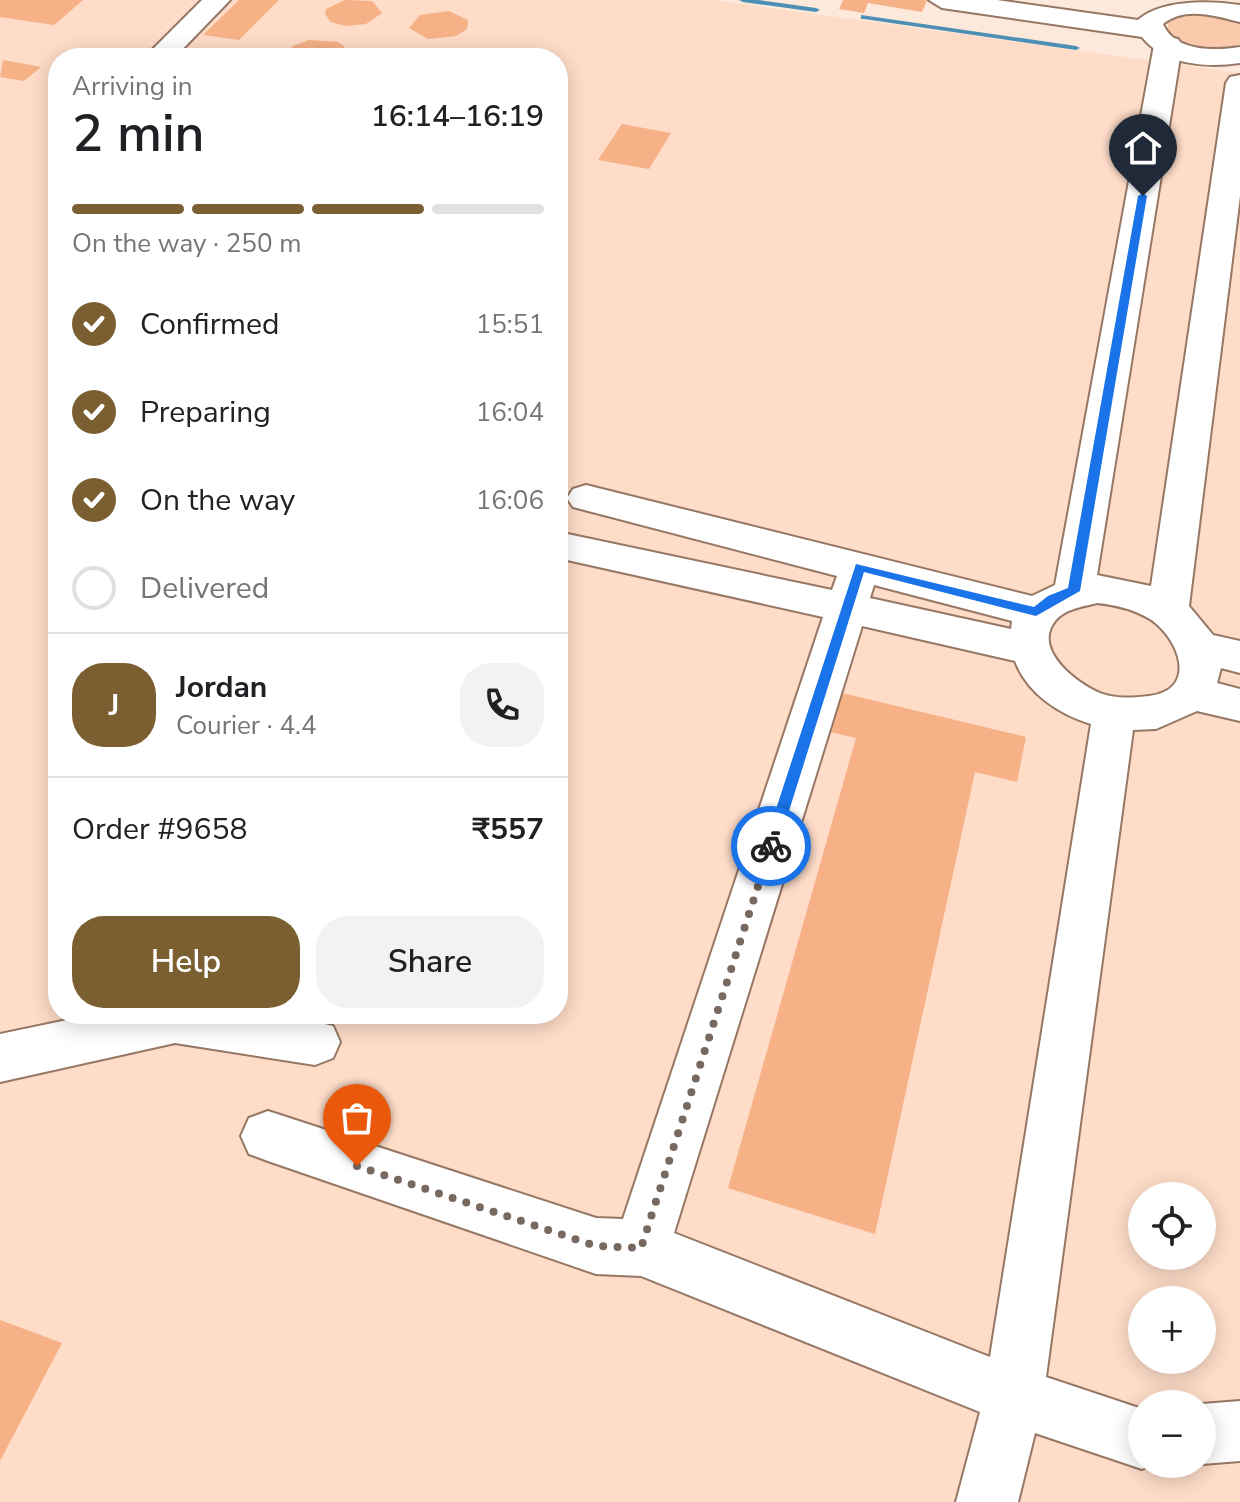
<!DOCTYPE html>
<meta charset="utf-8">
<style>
body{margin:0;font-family:"Nunito Sans",sans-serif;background:#f2f2f2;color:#202124;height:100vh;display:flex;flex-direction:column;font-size:30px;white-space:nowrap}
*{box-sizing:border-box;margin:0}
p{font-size:26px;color:#757577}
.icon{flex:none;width:44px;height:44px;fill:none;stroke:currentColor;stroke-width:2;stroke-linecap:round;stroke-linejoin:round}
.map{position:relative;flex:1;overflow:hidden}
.panel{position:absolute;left:48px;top:48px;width:520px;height:976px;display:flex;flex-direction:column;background:#fff;border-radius:32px;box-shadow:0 4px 20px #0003}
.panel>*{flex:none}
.tools{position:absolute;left:1128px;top:1182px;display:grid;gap:16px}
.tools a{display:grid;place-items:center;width:88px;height:88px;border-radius:50%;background:#fff;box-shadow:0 4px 20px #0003;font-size:40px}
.pin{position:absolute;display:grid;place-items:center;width:68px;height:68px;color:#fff;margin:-82px -34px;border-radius:50% 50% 50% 0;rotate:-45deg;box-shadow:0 0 8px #0007}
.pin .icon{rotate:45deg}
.courier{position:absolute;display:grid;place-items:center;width:80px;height:80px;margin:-40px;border:6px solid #1a73e8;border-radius:50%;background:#fff;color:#222;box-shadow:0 2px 10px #0007}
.head em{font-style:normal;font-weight:600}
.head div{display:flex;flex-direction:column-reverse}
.head{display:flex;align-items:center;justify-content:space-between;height:136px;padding:0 24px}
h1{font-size:52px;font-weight:600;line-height:60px}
.bar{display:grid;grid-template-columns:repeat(4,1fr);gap:12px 8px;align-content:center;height:96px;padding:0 24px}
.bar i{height:10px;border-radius:6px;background:#e0e0e0}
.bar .current{background:#7b5f31}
.bar p{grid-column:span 4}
.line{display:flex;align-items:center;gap:20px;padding:0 24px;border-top:2px solid #e0e0e0}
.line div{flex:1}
.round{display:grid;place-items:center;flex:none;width:84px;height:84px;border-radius:32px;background:#f2f2f2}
ol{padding:0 24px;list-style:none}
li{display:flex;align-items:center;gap:24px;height:88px}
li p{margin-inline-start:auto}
li .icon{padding:8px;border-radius:50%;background:#7b5f31;color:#fff;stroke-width:4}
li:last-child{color:#757577}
li i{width:44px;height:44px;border:4px solid #e0e0e0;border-radius:50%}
.button{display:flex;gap:16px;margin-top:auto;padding:16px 24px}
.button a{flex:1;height:92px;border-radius:32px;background:#7b5f31;color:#fff;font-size:32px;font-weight:600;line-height:92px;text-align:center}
.button a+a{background:#f2f2f2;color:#202124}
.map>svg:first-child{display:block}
.built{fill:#fedcc8;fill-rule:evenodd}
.green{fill:#fbcaac}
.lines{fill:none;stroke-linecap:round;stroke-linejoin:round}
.stream{fill:#4c8eb4;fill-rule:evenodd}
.building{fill:#f6b186}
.minor-casing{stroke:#957764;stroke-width:4}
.major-casing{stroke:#957764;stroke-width:4}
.minor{fill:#fff;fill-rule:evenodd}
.major{fill:#fff;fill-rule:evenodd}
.route{fill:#1a73e8}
.done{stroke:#786960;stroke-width:8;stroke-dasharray:0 14.4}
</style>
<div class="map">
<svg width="1240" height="1502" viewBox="0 0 1240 1502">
<rect width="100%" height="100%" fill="#fde8dc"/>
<path class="built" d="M0 0H714L1240 73V1502H0ZM58 58H558V1014H58ZM1142 1196H1202V1256H1142ZM1142 1300H1202V1360H1142ZM1142 1404H1202V1464H1142Z"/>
<path class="green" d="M1194 11 1232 19 1240 24V44C1217 54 1186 49 1168 31V20Z"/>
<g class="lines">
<g class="stream">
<path d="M739 0H759L816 8 820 10 816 12 743 2Z"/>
<path d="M861 15 1076 46 1080 48 1076 50 864 19H861Z"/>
</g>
</g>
<g class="building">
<path d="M0 0H83L54 25 0 17Z"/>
<path d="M239 0H279L239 40 203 35Z"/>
<path d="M345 0 372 1 382 13 366 24 346 26 331 22 325 14 326 9Z"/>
<path d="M843 0H927L922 12 868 3 864 13 839 9Z"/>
<path d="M449 11 468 20 467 29 456 36 428 39 409 28 420 15Z"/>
<path d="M309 40 338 42 344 46 347 56 285 58 293 46Z"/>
<path d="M3 60 41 67 24 81 0 77Z"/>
<path d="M622 124 671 133 649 169 598 160Z"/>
<path d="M838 692 1026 737 1017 782 975 772 875 1234 728 1188 856 738 826 731Z"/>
<path d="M0 1320 62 1343 0 1461Z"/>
</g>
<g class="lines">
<defs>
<g id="minor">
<path d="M202 0H230L174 58H144Z"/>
<path d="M1168 37 1178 39 1182 45 1097 575 1151 586 1226 83 1230 77 1240 75V196L1189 606 1213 635 1240 641V673L1221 668 1217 683 1240 689V721L1197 711 1156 729 1133 730 1046 1377 1142 1409V1464H1154L1142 1469 1035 1433 1018 1502H956L980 1412 641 1276 596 1274 268 1161 249 1154 241 1136 249 1118 268 1111 596 1218 623 1219 823 617 558 558V532L832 590 837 576 573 507 567 498 573 489 586 485 1032 596 1055 585 1154 45 1158 39ZM874 585 1012 621 1011 629 870 598ZM1097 603C1116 605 1133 609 1150 619 1179 638 1199 690 1149 696 1132 698 1116 699 1100 693 1078 684 1035 652 1053 624 1062 609 1082 607 1097 603ZM862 626 1015 661C1027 693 1058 714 1091 724L990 1357 674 1233Z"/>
<path d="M96 1014H284L333 1026 340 1042 333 1058 315 1065 175 1043 0 1082V1034Z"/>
<path d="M1240 1401V1461L1202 1464V1404Z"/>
</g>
<path id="major" d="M929 0H997L1138 20C1160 0 1208 0 1240 5V22C1215 16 1185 6 1163 24 1175 52 1215 51 1240 47V63C1207 68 1164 65 1142 37L942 8Z"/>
</defs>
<use href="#minor" class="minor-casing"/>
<use href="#major" class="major-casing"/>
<use href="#minor" class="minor"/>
<use href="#major" class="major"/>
</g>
<path class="route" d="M1143 193 1147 196 1080 591 1036 616 864 572 778 846 776 850H766L764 846 856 564 1034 607 1048 596 1068 588 1138 196Z"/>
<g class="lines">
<path class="done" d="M357 1166 596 1246 641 1248 771 846"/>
</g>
</svg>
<div class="tools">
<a><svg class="icon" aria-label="locate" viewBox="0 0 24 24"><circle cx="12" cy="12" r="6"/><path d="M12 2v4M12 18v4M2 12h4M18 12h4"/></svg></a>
<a>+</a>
<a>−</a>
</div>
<div class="pin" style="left:357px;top:1166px;background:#ea580c"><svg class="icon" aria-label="bag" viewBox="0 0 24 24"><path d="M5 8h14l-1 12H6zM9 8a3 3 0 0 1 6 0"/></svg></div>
<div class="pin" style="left:1143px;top:196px;background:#1f2937"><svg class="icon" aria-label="home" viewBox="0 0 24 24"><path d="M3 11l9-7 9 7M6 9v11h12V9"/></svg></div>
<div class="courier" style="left:771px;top:846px"><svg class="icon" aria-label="bike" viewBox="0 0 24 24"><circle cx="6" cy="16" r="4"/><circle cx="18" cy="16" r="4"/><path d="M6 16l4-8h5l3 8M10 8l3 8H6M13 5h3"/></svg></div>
<section class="panel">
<div class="head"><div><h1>2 min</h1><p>Arriving in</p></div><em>16:14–16:19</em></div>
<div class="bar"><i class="current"></i><i class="current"></i><i class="current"></i><i></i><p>On the way · 250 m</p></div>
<ol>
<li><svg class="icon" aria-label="check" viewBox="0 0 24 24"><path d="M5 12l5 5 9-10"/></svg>Confirmed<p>15:51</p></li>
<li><svg class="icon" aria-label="check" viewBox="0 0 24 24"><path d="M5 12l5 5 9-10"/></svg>Preparing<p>16:04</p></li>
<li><svg class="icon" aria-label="check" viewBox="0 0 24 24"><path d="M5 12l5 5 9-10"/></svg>On the way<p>16:06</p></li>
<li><i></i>Delivered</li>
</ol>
<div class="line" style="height:144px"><b class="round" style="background:#7b5f31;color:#fff">J</b><div><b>Jordan</b><p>Courier · 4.4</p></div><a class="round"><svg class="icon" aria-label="phone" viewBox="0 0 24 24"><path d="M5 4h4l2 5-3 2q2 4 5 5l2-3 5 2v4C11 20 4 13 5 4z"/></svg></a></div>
<div class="line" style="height:104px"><div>Order #9658</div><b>₹557</b></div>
<div class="button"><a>Help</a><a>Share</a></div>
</section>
</div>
